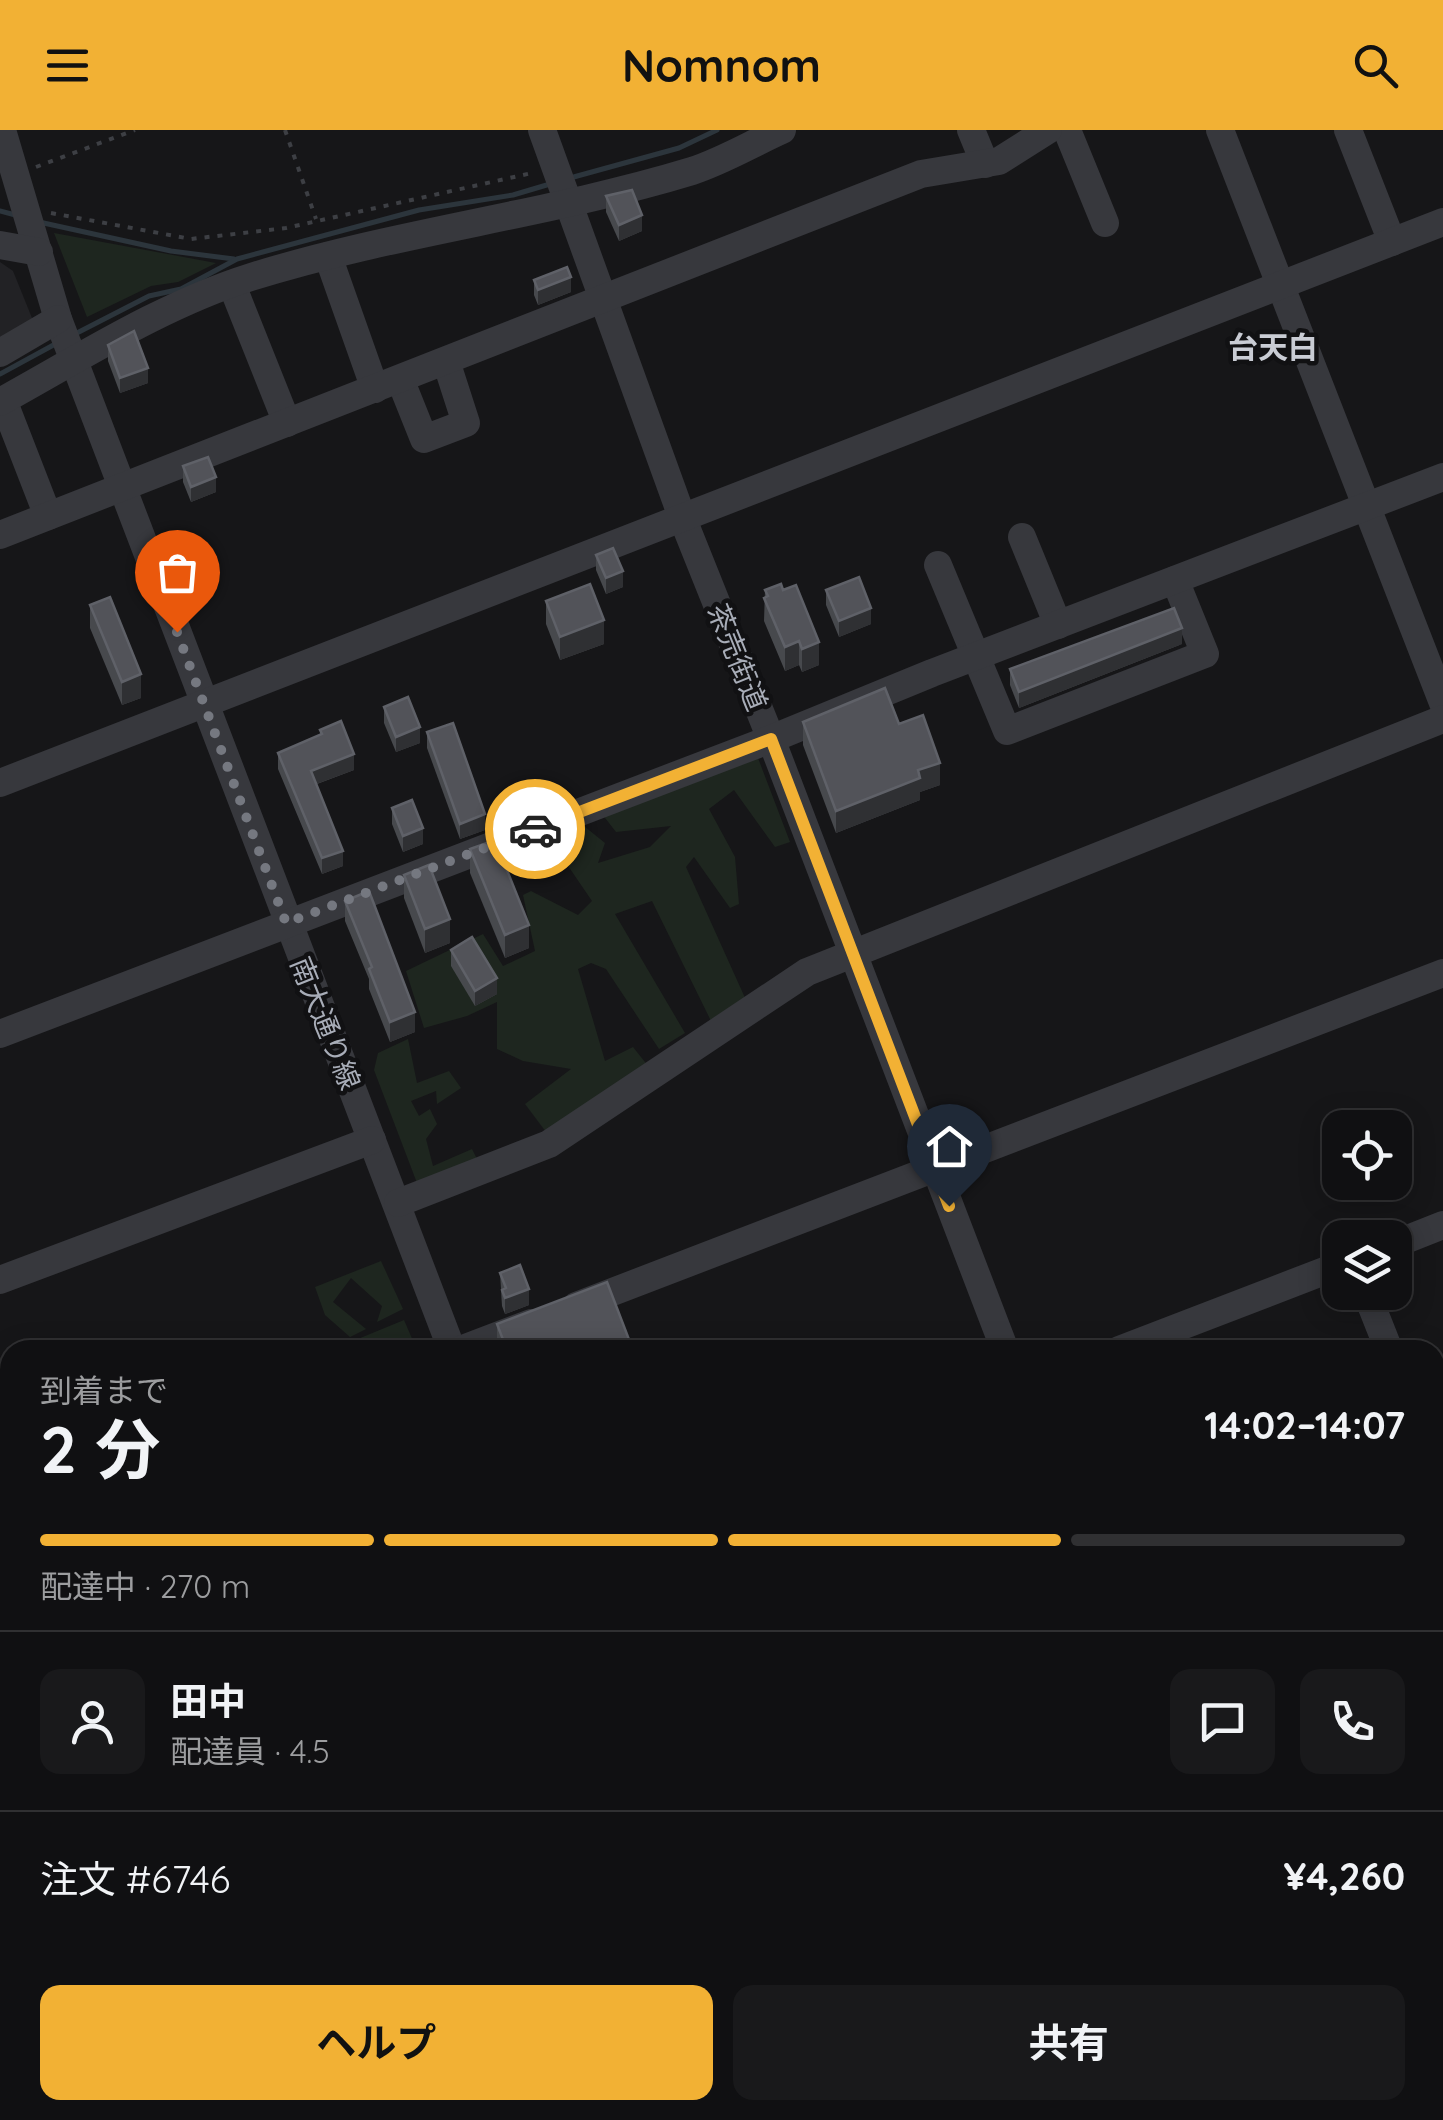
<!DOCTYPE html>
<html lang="ja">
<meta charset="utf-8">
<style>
body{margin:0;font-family:Quicksand,"Noto Sans JP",sans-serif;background:#19191b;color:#f1f3f6;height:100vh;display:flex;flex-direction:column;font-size:38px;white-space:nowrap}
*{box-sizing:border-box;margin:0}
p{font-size:32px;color:#9c9d9f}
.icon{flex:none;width:55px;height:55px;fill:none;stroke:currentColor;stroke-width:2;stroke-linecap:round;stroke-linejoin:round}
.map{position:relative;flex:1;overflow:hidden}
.side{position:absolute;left:0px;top:1210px;width:1445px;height:780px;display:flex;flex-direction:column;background:#101012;border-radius:30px 30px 0 0;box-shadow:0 5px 25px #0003,0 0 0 2px #303032}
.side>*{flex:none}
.buttons{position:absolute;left:1322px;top:980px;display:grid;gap:20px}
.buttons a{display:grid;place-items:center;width:90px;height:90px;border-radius:20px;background:#101012;box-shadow:0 5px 25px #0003,0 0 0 2px #303032;font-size:50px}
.pin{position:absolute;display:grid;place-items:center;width:85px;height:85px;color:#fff;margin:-102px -42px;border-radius:50% 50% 50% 0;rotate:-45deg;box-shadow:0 0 10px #0007}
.pin .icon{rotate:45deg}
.courier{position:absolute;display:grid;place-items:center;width:100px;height:100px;margin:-50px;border:8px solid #f2b134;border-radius:50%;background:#fff;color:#222;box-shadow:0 2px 12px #0007}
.overview em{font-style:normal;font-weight:700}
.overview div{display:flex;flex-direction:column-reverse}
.overview{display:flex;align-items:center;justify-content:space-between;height:170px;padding:0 40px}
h1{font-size:65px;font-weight:700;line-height:75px}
.bar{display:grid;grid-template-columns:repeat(4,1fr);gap:15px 10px;align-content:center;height:120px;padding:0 40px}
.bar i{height:12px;border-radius:8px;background:#303032}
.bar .selected{background:#f2b134}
.bar p{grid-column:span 4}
.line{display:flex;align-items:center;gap:25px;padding:0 40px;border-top:2px solid #303032}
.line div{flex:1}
.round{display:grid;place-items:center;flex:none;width:105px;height:105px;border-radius:20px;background:#19191b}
.button{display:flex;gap:20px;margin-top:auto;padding:20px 40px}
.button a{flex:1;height:115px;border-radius:20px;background:#f2b134;color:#111;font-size:40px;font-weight:700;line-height:115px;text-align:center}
.button a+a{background:#19191b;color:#f1f3f6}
header{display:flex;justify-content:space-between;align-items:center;height:130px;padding:0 40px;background:#f2b134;color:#111;font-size:45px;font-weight:700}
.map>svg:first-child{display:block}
.built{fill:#222225}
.green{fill:#1e261f}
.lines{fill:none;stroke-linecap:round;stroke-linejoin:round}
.stream{stroke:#2c353c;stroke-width:5}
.path{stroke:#3d3f44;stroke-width:4;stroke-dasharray:5 8;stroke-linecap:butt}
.minor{stroke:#37383d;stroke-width:28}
.major{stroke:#53555c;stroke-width:32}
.wall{fill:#47494d}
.shaded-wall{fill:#2f3033}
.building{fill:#525359;stroke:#5f6168;stroke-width:2.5}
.done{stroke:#757880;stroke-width:10;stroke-dasharray:0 18}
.route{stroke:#f2b134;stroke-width:12}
.labels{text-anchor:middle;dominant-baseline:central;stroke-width:9;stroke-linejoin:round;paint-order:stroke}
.street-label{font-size:28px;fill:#a8adb8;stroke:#111113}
.neighbourhood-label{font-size:30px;font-weight:bold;fill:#c9ccd4;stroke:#111113}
</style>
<header><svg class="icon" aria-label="menu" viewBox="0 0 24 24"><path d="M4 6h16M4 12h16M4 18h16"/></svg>Nomnom<svg class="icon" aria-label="search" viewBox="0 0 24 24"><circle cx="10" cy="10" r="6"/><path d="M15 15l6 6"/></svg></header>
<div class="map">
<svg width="1443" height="1990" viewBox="0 0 1443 1990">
<rect width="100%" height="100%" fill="#161618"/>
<path class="built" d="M0 132 13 141 34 193 0 214Z"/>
<g class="green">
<path d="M54 103 216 133 178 152 151 156 87 187Z"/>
<path d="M758 628 790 712 775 717 734 660 709 679 735 727 739 774 730 778 694 727 686 737 746 870 711 891 652 771 615 784 685 903 659 919 606 839 591 833 578 839 605 931 633 917 649 937 546 1002 525 974 571 939 523 931 497 919V872L467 886 424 898 406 841 483 804 503 836 535 821 523 765 531 761 578 785 592 771 564 730 516 745 508 722 579 692 605 713 598 733 650 717 671 696 616 702 602 684Z"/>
<path d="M408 909 417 953 449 941 461 958 437 974 436 961 411 971 419 986 430 979 437 994 426 1009 433 1036 472 1019 479 1033 417 1053 374 940 378 923Z"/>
<path d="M381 1131 403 1179 377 1192 382 1176 351 1148 333 1172 366 1199 350 1207 325 1185 315 1157Z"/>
<path d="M404 1190 417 1220H357L353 1211Z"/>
<path d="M234 1980H321L303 1990H239Z"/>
</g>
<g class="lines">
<g class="stream">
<path d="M570 48 679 18 717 0"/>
<path d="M0 81 19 86"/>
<path d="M39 92 171 121 234 129"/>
<path d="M73 205 149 166 181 159 237 129 419 80 513 65 550 54"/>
<path d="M0 244 59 212"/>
</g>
<g class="path">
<path d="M285 0 316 89"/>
<path d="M36 37 135 0"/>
<path d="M51 83 191 109 286 98 532 43"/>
</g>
<g class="minor">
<path d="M2 0 58 189 452 1220"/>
<path d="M542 0 682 387 771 609 1005 1220"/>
<path d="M971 0 985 34"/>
<path d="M1067 0 1105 93"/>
<path d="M1220 0 1443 573"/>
<path d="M1348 0 1392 112"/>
<path d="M0 115 39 122"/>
<path d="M328 126 375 259"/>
<path d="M232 155 287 293"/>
<path d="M0 223 58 189"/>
<path d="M400 249 424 309 466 293 446 231"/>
<path d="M3 270 48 386"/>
<path d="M0 272C80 228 162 175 251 147 395 102 547 85 692 41 723 31 753 13 782 0"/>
<path d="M0 405 921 44 999 31 1048 0"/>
<path d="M1022 407 1058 495"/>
<path d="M938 435 1007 601 1205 524 1175 450"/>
<path d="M0 653 1443 92"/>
<path d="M0 904 771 609 932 543 1443 347"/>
<path d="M398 1073 549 1014 807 842 1443 589"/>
<path d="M1395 1114 1443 1095"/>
<path d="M0 1150 372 1010"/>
<path d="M1366 1162 1389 1220"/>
<path d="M576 1176 1443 843"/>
<path d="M460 1220 531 1193"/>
<path d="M1119 1220 1340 1135"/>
<path d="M1435 1340 1443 1327"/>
<path d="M0 1402 10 1398"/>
<path d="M0 1558 10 1583"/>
<path d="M0 1651 10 1647"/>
<path d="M1435 1691 1443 1711"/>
<path d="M1435 1768 1443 1764"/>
<path d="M0 1965 9 1990"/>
<path d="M226 1980 230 1990"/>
<path d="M392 1980 396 1990"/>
<path d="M748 1980 752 1990"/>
<path d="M1302 1980 1305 1990"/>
<path d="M869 1990 895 1980"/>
</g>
<g class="major">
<path d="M1435 1403 1443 1402"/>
<path d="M0 1943 10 1939"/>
</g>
</g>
<g class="wall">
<path d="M606 66 642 101 619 111 606 82Z"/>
<path d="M534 150 571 162 538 175 534 165Z"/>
<path d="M108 215 148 253 120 263 108 231Z"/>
<path d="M183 336 216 362 191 372 183 352Z"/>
<path d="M596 425 623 457 606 464 596 440Z"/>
<path d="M765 460 819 535 802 542 799 535 785 541 764 491Z"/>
<path d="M826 460 871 494 839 507 826 475Z"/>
<path d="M546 471 604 514 560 530 546 494Z"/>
<path d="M90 475 141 568 122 575 90 498Z"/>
<path d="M1182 514 1019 578 1010 555V539Z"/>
<path d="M384 577 420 613 396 622 384 593Z"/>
<path d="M803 592 899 594 940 655 920 662V670L836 703 803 615Z"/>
<path d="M320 600 354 640 317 654 343 736 322 744 278 639V623L320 605Z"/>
<path d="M427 602 485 700 460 709 427 618Z"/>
<path d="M392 678 423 714 403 722 392 694Z"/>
<path d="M470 719 529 818 505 828 470 743Z"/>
<path d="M404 745 450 813 425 823 404 768Z"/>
<path d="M345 771 415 902 390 912 369 859V849L345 791Z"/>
<path d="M451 820 497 864 475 876 451 836Z"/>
<path d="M500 1143 529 1175 505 1184 502 1176Z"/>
<path d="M497 1194 633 1220H497Z"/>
<path d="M0 1580 10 1602V1631L0 1633Z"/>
<path d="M10 1769V1797L6 1789V1771Z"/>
<path d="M10 1854V1879L8 1874V1855Z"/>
</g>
<g class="shaded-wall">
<path d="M642 85V101L619 111V95Z"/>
<path d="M571 147V162L538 175V160Z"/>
<path d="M148 238V253L120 263V248Z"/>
<path d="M216 347V362L191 372V357Z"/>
<path d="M623 441V457L606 464V448Z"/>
<path d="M871 478V494L839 507V491Z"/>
<path d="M604 490V514L560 530V507Z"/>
<path d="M1182 498V514L1019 578V562Z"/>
<path d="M799 511V535L785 541V517Z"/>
<path d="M819 512V535L802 542V519Z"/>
<path d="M141 544V568L122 575V552Z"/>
<path d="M420 597V613L396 622V607Z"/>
<path d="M354 624V640L311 656V641Z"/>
<path d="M940 633V655L920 662V670L836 703V681L918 640Z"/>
<path d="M485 684V700L460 709V694Z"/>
<path d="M423 698V714L403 722V706Z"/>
<path d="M343 721V736L322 744V728Z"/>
<path d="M450 789V813L425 823V799Z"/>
<path d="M529 795V818L505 828V805Z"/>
<path d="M497 848V864L475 876V861Z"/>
<path d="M415 882V902L390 912V892Z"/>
<path d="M529 1159V1175L505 1184V1168Z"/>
<path d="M1443 1446V1461L1435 1464V1449Z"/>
</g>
<g class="building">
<path d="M632 60 642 85 619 95 606 66Z"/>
<path d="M567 137 571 147 538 160 534 150Z"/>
<path d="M134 201 148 238 120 248 108 215Z"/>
<path d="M208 327 216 347 191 357 183 336Z"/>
<path d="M613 418 623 441 606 448 596 425Z"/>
<path d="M859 447 871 478 839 491 826 460Z"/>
<path d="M590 454 604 490 560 507 546 471Z"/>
<path d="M781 454 783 460 796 455 819 512 802 519 799 511 785 517 764 468 768 466 765 460Z"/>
<path d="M110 467 141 544 122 552 90 475Z"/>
<path d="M1174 478 1182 498 1019 562 1010 539Z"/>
<path d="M885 558 899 594 923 585 940 633 918 640 920 648 836 681 803 592Z"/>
<path d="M408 567 420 597 396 607 384 577Z"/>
<path d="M341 591 354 624 311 641 343 721 322 728 278 623 322 604 320 600Z"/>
<path d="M453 593 485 684 460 694 427 602Z"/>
<path d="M412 670 423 698 403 706 392 678Z"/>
<path d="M495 710 529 795 505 805 470 719Z"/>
<path d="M429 735 450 789 425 799 404 745Z"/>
<path d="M369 761 415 882 390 892 369 839 372 837 345 771Z"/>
<path d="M472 807 497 848 475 861 451 820Z"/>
<path d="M520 1135 529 1159 505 1168 502 1160 506 1158 500 1143Z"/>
<path d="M607 1152 633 1220H507L497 1194Z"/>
<path d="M1443 1410V1446L1435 1449V1413Z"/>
<path d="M0 1580 3 1583 10 1602V1616L0 1618Z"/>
<path d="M518 1980H650L654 1990H522Z"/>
</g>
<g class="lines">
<path class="done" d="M177 502 286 793 535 699"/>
<path class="route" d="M535 699 771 609 949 1076"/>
</g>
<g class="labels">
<g class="street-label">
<text transform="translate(738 527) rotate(68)">茶売街道</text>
<text transform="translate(326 893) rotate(68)">南大通り線</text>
</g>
<g class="neighbourhood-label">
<text x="1273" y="217">台天白</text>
</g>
</g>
</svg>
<div class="buttons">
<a><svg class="icon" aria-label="locate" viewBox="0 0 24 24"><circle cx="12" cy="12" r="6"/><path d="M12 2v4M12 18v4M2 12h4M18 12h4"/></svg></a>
<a><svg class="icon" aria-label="layers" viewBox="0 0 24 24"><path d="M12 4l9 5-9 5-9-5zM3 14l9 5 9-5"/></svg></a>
</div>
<div class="pin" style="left:177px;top:502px;background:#ea580c"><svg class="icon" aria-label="bag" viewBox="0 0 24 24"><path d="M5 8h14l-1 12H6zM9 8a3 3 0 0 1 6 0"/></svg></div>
<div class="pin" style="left:949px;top:1076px;background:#1f2937"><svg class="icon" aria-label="home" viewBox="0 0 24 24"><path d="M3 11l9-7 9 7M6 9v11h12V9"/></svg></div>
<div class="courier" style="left:535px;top:699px"><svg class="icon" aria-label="car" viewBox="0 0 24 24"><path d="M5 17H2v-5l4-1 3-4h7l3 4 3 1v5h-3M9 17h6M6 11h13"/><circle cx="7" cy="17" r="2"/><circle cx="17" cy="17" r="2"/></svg></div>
<section class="side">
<div class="overview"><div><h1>2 分</h1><p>到着まで</p></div><em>14:02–14:07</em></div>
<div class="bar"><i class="selected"></i><i class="selected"></i><i class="selected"></i><i></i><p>配達中 · 270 m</p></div>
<div class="line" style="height:180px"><a class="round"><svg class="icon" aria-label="person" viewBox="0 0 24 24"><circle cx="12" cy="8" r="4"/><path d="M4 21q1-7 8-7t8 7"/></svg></a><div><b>田中</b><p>配達員 · 4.5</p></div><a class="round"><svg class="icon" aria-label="chat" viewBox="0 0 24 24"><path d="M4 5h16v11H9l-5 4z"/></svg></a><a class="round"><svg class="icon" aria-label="phone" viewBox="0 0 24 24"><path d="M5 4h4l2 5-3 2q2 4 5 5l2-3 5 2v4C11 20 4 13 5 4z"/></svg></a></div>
<div class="line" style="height:130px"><div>注文 #6746</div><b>¥4,260</b></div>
<div class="button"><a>ヘルプ</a><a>共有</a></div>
</section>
</div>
